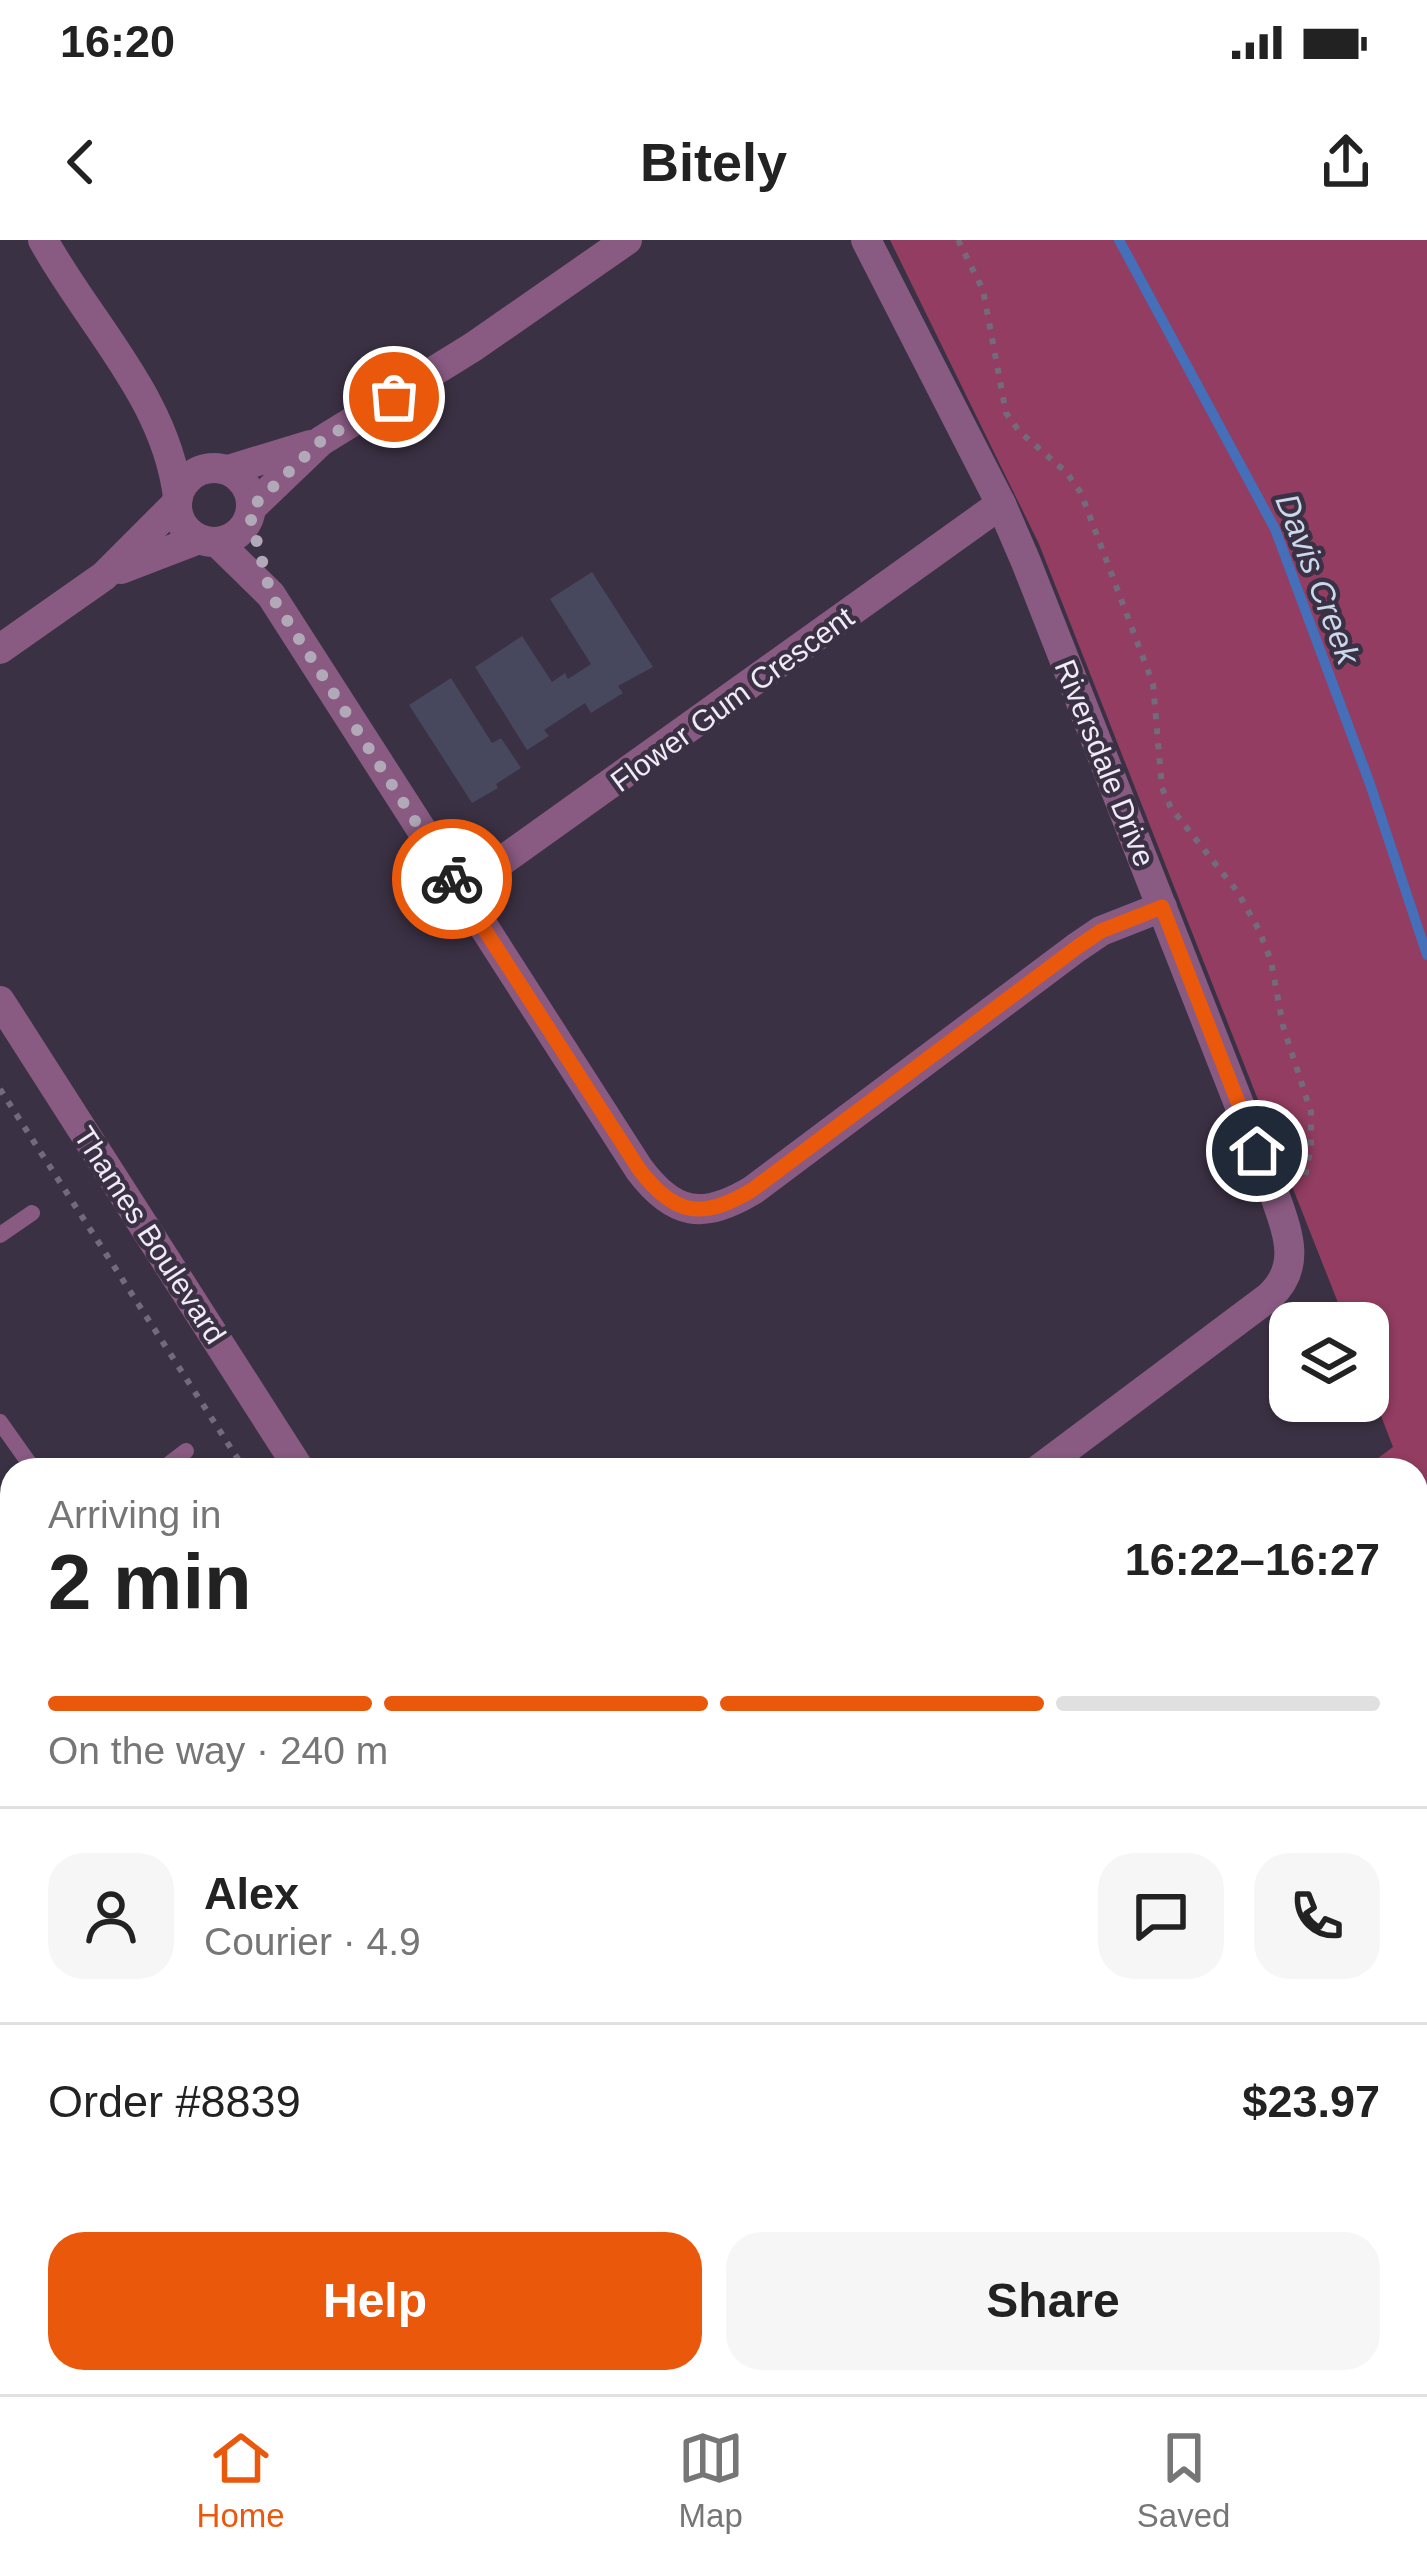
<!DOCTYPE html>
<meta charset="utf-8">
<style>
body{margin:0;font-family:Arial,sans-serif;background:#f6f6f6;color:#222;height:100vh;display:flex;flex-direction:column;font-size:45px;white-space:nowrap}
*{box-sizing:border-box;margin:0}
p{font-size:39px;color:#767676}
.icon{flex:none;width:66px;height:66px;fill:none;stroke:currentColor;stroke-width:2;stroke-linecap:round;stroke-linejoin:round}
.map{position:relative;flex:1;overflow:hidden}
.details{position:absolute;left:0px;top:1218px;width:1428px;height:936px;display:flex;flex-direction:column;background:#fff;border-radius:36px 36px 0 0;box-shadow:0 3px 9px #0004}
.details>*{flex:none}
.controls{position:absolute;left:1269px;top:1062px;display:grid;gap:24px}
.controls a{display:grid;place-items:center;width:120px;height:120px;border-radius:24px;background:#fff;box-shadow:0 3px 9px #0004;font-size:60px}
.pin{position:absolute;display:grid;place-items:center;width:102px;height:102px;color:#fff;margin:-51px;border:6px solid #fff;border-radius:50%;box-shadow:0 3px 12px #0007}
.courier{position:absolute;display:grid;place-items:center;width:120px;height:120px;margin:-60px;border:9px solid #ea580c;border-radius:50%;background:#fff;color:#222;box-shadow:0 3px 15px #0007}
.head em{font-style:normal;font-weight:700}
.head div{display:flex;flex-direction:column-reverse}
.head{display:flex;align-items:center;justify-content:space-between;height:204px;padding:0 48px}
h1{font-size:78px;font-weight:700;line-height:90px}
.bar{display:grid;grid-template-columns:repeat(4,1fr);gap:18px 12px;align-content:center;height:144px;padding:0 48px}
.bar i{height:15px;border-radius:9px;background:#e0e0e0}
.bar .selected{background:#ea580c}
.bar p{grid-column:span 4}
.line{display:flex;align-items:center;gap:30px;padding:0 48px;border-top:3px solid #e0e0e0}
.line div{flex:1}
.round{display:grid;place-items:center;flex:none;width:126px;height:126px;border-radius:36px;background:#f6f6f6}
.action{display:flex;gap:24px;margin-top:auto;padding:24px 48px}
.action a{flex:1;height:138px;border-radius:36px;background:#ea580c;color:#fff;font-size:48px;font-weight:700;line-height:138px;text-align:center}
.action a+a{background:#f6f6f6;color:#222}
.status{display:flex;justify-content:space-between;align-items:center;height:84px;padding:0 60px;background:#fff;direction:ltr}
.status svg{height:33px;fill:currentColor}
header{display:flex;justify-content:space-between;align-items:center;height:156px;padding:0 48px;background:#fff;font-size:54px;font-weight:700}
.tabs{display:flex;justify-content:space-around;align-items:center;height:168px;border-top:3px solid #e0e0e0;background:#fff;font-size:33px;color:#767676}
.tabs a{display:grid;justify-items:center;gap:6px}
.tabs .selected{color:#ea580c}
.map>svg:first-child{display:block}
.green{fill:#923d61}
.lines{fill:none;stroke-linecap:round;stroke-linejoin:round}
.stream{stroke:#456fb8;stroke-width:10}
.building{fill:#47475d}
.path{stroke:#736b7c;stroke-width:6;stroke-dasharray:6 9;stroke-linecap:butt}
.lane{stroke:#895a82;stroke-width:16}
.street{stroke:#895a82;stroke-width:30}
.secondary{stroke:#b76dac;stroke-width:30}
.done{stroke:#b1a9b8;stroke-width:12;stroke-dasharray:0 21.6}
.route{stroke:#ea580c;stroke-width:15}
.labels{text-anchor:middle;dominant-baseline:central;stroke-width:9;stroke-linejoin:round;paint-order:stroke}
.street-label{font-size:30px;fill:#f0eaf7;stroke:#3b3144}
.water-label{font-size:33px;font-style:italic;fill:#cbd7eb;stroke:#3b3144}
</style>
<div class="status"><b>16:20</b><svg viewBox="0 0 49 12"><path d="M0 12V9h3v3zM5 12V6h3v6zM10 12V3h3v9zM15 12V0h3v12zM26 1h20v11H26zM47 4h2v5h-2z"/></svg></div>
<header><svg class="icon" aria-label="back" viewBox="0 0 24 24"><path d="M15 5l-7 7 7 7"/></svg>Bitely<svg class="icon" aria-label="share" viewBox="0 0 24 24"><path d="M12 15V3M7 8l5-5 5 5M5 13v7h14v-7"/></svg></header>
<div class="map">
<svg width="1427" height="2154" viewBox="0 0 1427 2154">
<rect width="100%" height="100%" fill="#3b3144"/>
<g class="green">
<path d="M890 0H1427V1466L1416 1451V1230H1362L1393 1207 1368 1142V1083H1346L1039 304Z"/>
<path d="M1427 1792V2154H845L861 2142H1416V1800Z"/>
</g>
<g class="lines">
<path class="stream" d="M1119 0 1275 289 1370 544 1427 715"/>
</g>
<g class="building">
<path d="M592 332 653 427 618 446 623 453 591 473 585 463 544 490 549 496 527 510 475 427 522 396 552 442 565 433 568 439 591 424 550 359Z"/>
<path d="M451 438 492 503 501 498 521 528 496 544 498 548 472 563 409 465Z"/>
</g>
<g class="lines">
<g class="path">
<path d="M958 0 983 50 1006 173 1019 191 1067 233 1081 253 1153 444 1162 548 1171 568 1237 651 1259 690 1271 721 1283 786 1311 872V906L1305 937 1300 940"/>
<path d="M0 849 245 1230"/>
<path d="M1416 1790 1427 1781"/>
<path d="M1416 1828 1427 1843"/>
<path d="M1416 1990 1427 1992"/>
<path d="M839 2154 856 2142"/>
<path d="M1044 2154 1051 2142"/>
</g>
<g class="lane">
<path d="M0 995 32 973"/>
<path d="M0 1182 34 1230"/>
<path d="M161 1230 186 1211"/>
<path d="M0 1348 12 1339"/>
<path d="M304 2142 314 2154"/>
<path d="M391 2154 409 2142"/>
</g>
<g class="street">
<path d="M43 0C90 85 166 158 178 257"/>
<path d="M866 0 1001 264 1026 322 1274 953C1287 991 1303 1026 1269 1057L1038 1230"/>
<circle cx="214" cy="265" r="37"/>
<path d="M228 230 310 205"/>
<path d="M251 268 321 201 473 107 627 0"/>
<path d="M217 302 271 355 639 929C674 976 703 980 753 950L1076 708 1101 691 1162 667"/>
<path d="M121 329 199 299"/>
<path d="M0 409 104 336 177 263"/>
<path d="M460 651 1001 264"/>
<path d="M0 761 300 1230"/>
<path d="M544 2142 548 2154"/>
<path d="M577 2142 586 2154"/>
</g>
<g class="secondary">
<path d="M1416 1655 1427 1646"/>
<path d="M733 2154 758 2142"/>
</g>
</g>
<g class="lines">
<path class="done" d="M394 157 321 201 251 268 250 276 271 355 452 639"/>
<path class="route" d="M452 639 639 929C674 976 703 980 752 950L1076 708 1101 691 1162 667 1257 911"/>
</g>
<g class="labels">
<g class="street-label">
<text transform="translate(732 459) rotate(-36)">Flower Gum Crescent</text>
<text transform="translate(1105 523) rotate(68)">Riversdale Drive</text>
<text transform="translate(150 995) rotate(57)">Thames Boulevard</text>
</g>
<g class="water-label">
<text transform="translate(1318 339) rotate(69)">Davis Creek</text>
</g>
</g>
</svg>
<div class="controls">
<a><svg class="icon" aria-label="layers" viewBox="0 0 24 24"><path d="M12 4l9 5-9 5-9-5zM3 14l9 5 9-5"/></svg></a>
</div>
<div class="pin" style="left:394px;top:157px;background:#ea580c"><svg class="icon" aria-label="bag" viewBox="0 0 24 24"><path d="M5 8h14l-1 12H6zM9 8a3 3 0 0 1 6 0"/></svg></div>
<div class="pin" style="left:1257px;top:911px;background:#1f2937"><svg class="icon" aria-label="home" viewBox="0 0 24 24"><path d="M3 11l9-7 9 7M6 9v11h12V9"/></svg></div>
<div class="courier" style="left:452px;top:639px"><svg class="icon" aria-label="bike" viewBox="0 0 24 24"><circle cx="6" cy="16" r="4"/><circle cx="18" cy="16" r="4"/><path d="M6 16l4-8h5l3 8M10 8l3 8H6M13 5h3"/></svg></div>
<section class="details">
<div class="head"><div><h1>2 min</h1><p>Arriving in</p></div><em>16:22–16:27</em></div>
<div class="bar"><i class="selected"></i><i class="selected"></i><i class="selected"></i><i></i><p>On the way · 240 m</p></div>
<div class="line" style="height:216px"><a class="round"><svg class="icon" aria-label="person" viewBox="0 0 24 24"><circle cx="12" cy="8" r="4"/><path d="M4 21q1-7 8-7t8 7"/></svg></a><div><b>Alex</b><p>Courier · 4.9</p></div><a class="round"><svg class="icon" aria-label="chat" viewBox="0 0 24 24"><path d="M4 5h16v11H9l-5 4z"/></svg></a><a class="round"><svg class="icon" aria-label="phone" viewBox="0 0 24 24"><path d="M5 4h4l2 5-3 2q2 4 5 5l2-3 5 2v4C11 20 4 13 5 4z"/></svg></a></div>
<div class="line" style="height:156px"><div>Order #8839</div><b>$23.97</b></div>
<div class="action"><a>Help</a><a>Share</a></div>
</section>
</div>
<nav class="tabs">
<a class="selected"><svg class="icon" aria-label="home" viewBox="0 0 24 24"><path d="M3 11l9-7 9 7M6 9v11h12V9"/></svg>Home</a>
<a><svg class="icon" aria-label="map" viewBox="0 0 24 24"><path d="M3 6l6-2 6 2 6-2v14l-6 2-6-2-6 2zM9 4v14M15 6v14"/></svg>Map</a>
<a><svg class="icon" aria-label="saved" viewBox="0 0 24 24"><path d="M7 4h10v16l-5-4-5 4z"/></svg>Saved</a>
</nav>
